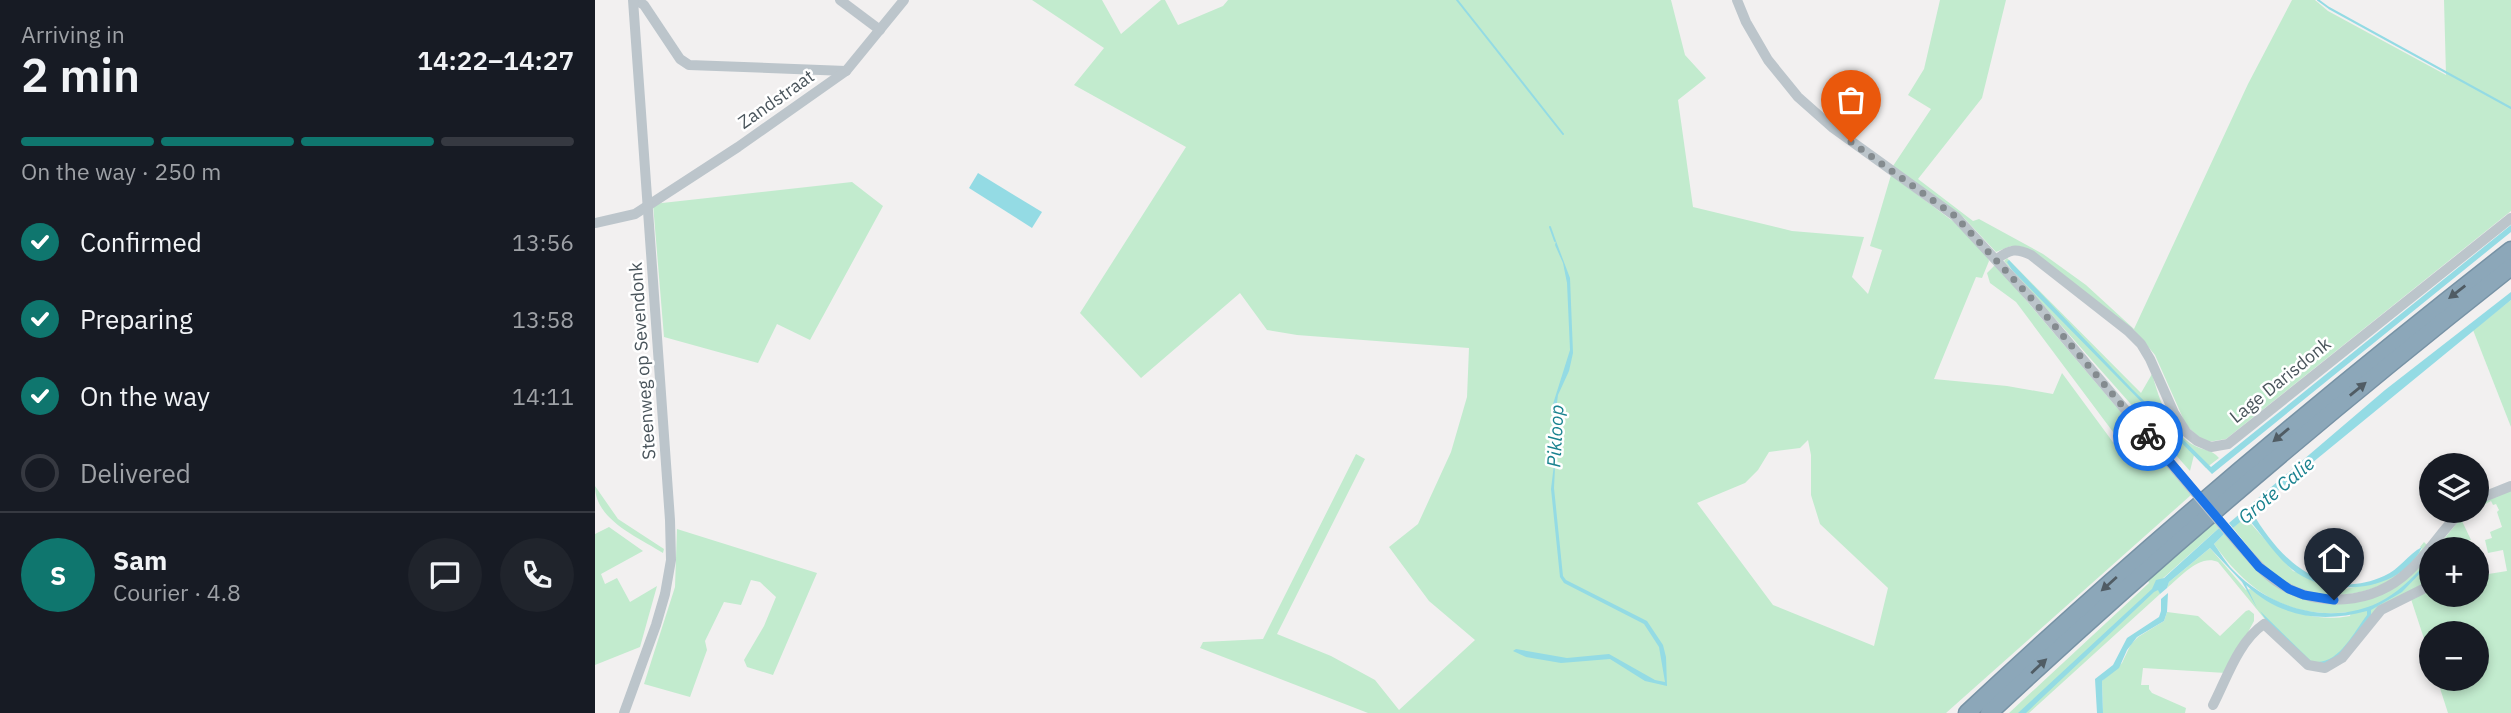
<!DOCTYPE html>
<meta charset="utf-8">
<style>
body{margin:0;font-family:"IBM Plex Sans",sans-serif;background:#20242c;color:#f1f3f6;height:100vh;display:flex;flex-direction:column;font-size:26px;white-space:nowrap}
*{box-sizing:border-box;margin:0}
p{font-size:23px;color:#9ea1a6}
.icon{flex:none;width:38px;height:38px;fill:none;stroke:currentColor;stroke-width:2;stroke-linecap:round;stroke-linejoin:round}
.map{position:relative;flex:1;overflow:hidden}
.details{display:flex;flex-direction:column;background:#171b24;width:595px}
.details>*{flex:none}
.buttons{position:absolute;left:1824px;top:453px;display:grid;gap:14px}
.buttons a{display:grid;place-items:center;width:70px;height:70px;border-radius:50%;background:#171b24;box-shadow:0 4px 10px #0003;font-size:35px}
.pin{position:absolute;display:grid;place-items:center;width:60px;height:60px;color:#fff;margin:-72px -30px;border-radius:50% 50% 50% 0;rotate:-45deg;box-shadow:0 0 7px #0007}
.pin .icon{rotate:45deg}
.courier{position:absolute;display:grid;place-items:center;width:70px;height:70px;margin:-35px;border:5px solid #1a73e8;border-radius:50%;background:#fff;color:#222;box-shadow:0 2px 9px #0007}
.summary em{font-style:normal;font-weight:600}
.summary div{display:flex;flex-direction:column-reverse}
.summary{display:flex;align-items:center;justify-content:space-between;height:119px;padding:0 21px}
h1{font-size:46px;font-weight:600;line-height:52px}
.bar{display:grid;grid-template-columns:repeat(4,1fr);gap:10px 7px;align-content:center;height:84px;padding:0 21px}
.bar i{height:9px;border-radius:5px;background:#363941}
.bar .current{background:#0f766e}
.bar p{grid-column:span 4}
.line{display:flex;align-items:center;gap:18px;padding:0 21px;border-top:2px solid #363941}
.line div{flex:1}
.round{display:grid;place-items:center;flex:none;width:74px;height:74px;border-radius:37px;background:#20242c}
ol{padding:0 21px;list-style:none}
li{display:flex;align-items:center;gap:21px;height:77px}
li p{margin-inline-start:auto}
li .icon{padding:7px;border-radius:50%;background:#0f766e;color:#fff;stroke-width:4}
li:last-child{color:#9ea1a6}
li i{width:38px;height:38px;border:4px solid #363941;border-radius:50%}
main{display:flex;flex:1;min-height:0}
.map>svg:first-child{display:block}
.green{fill:#c2ebce;fill-rule:evenodd}
.water{fill:#94dbe4}
.lines{fill:none;stroke-linecap:round;stroke-linejoin:round}
.stream{stroke:#94dbe4;stroke-width:2}
.highway-casing{stroke:#7792a5;stroke-width:19}
.minor{stroke:#bcc5cb;stroke-width:10}
.highway{stroke:#8ca7b9;stroke-width:16}
.minor-bridge{stroke:#bcc5cb;stroke-width:10}
.oneway{fill:#505c64}
.done{stroke:#848b8f;stroke-width:7;stroke-dasharray:0 12.6}
.route{stroke:#1a73e8;stroke-width:9}
.labels{text-anchor:middle;dominant-baseline:central;stroke-width:5;stroke-linejoin:round;paint-order:stroke}
.street-label{font-size:18px;fill:#49545b;stroke:#fff}
.water-label{font-size:19px;font-style:italic;fill:#19828f;stroke:#fff}
</style>
<main>
<section class="details">
<div class="summary"><div><h1>2 min</h1><p>Arriving in</p></div><em>14:22–14:27</em></div>
<div class="bar"><i class="current"></i><i class="current"></i><i class="current"></i><i></i><p>On the way · 250 m</p></div>
<ol>
<li><svg class="icon" aria-label="check" viewBox="0 0 24 24"><path d="M5 12l5 5 9-10"/></svg>Confirmed<p>13:56</p></li>
<li><svg class="icon" aria-label="check" viewBox="0 0 24 24"><path d="M5 12l5 5 9-10"/></svg>Preparing<p>13:58</p></li>
<li><svg class="icon" aria-label="check" viewBox="0 0 24 24"><path d="M5 12l5 5 9-10"/></svg>On the way<p>14:11</p></li>
<li><i></i>Delivered</li>
</ol>
<div class="line" style="height:126px"><b class="round" style="background:#0f766e;color:#fff">S</b><div><b>Sam</b><p>Courier · 4.8</p></div><a class="round"><svg class="icon" aria-label="chat" viewBox="0 0 24 24"><path d="M4 5h16v11H9l-5 4z"/></svg></a><a class="round"><svg class="icon" aria-label="phone" viewBox="0 0 24 24"><path d="M5 4h4l2 5-3 2q2 4 5 5l2-3 5 2v4C11 20 4 13 5 4z"/></svg></a></div>
</section>
<div class="map">
<svg width="1916" height="713" viewBox="0 0 1916 713">
<rect width="100%" height="100%" fill="#f2f0f0"/>
<g class="green">
<path d="M437 0H507L526 34 566 0H570L583 25 628 6 633 0H1076L1090 55 1111 78 1083 100 1098 207 1197 231 1269 237 1257 277 1273 294 1287 250 1275 246 1296 175 1359 222 1392 255 1394 261 1387 278 1381 277 1339 379 1412 386 1458 394 1467 373 1523 449 1527 444 1421 302 1395 283 1392 273 1399 266 1403 267 1596 495 1351 713H773L605 648 608 642 668 639 761 454 770 459 682 634 736 656 780 680 804 710 880 640 834 601 794 547 823 524 856 452 872 397 874 348 702 335 672 330 645 293 546 378 485 313 591 147 479 85 509 48ZM1213 440 1216 455V495L1225 524 1293 588 1279 646 1178 605 1102 503 1150 483 1163 470 1174 452 1205 448Z"/>
<path d="M1345 0H1411L1387 98 1323 179 1378 221 1384 219 1448 254 1491 285 1539 329 1653 84 1697 0H1720L1733 11 1851 75 1849 0H1916V211L1631 439 1613 442 1607 440 1591 425 1560 355 1539 330 1416 246 1401 252 1369 218 1298 166 1336 109 1313 95 1329 69Z"/>
<path d="M257 182 288 206 215 340 182 324 163 363 69 337 58 204Z"/>
<path d="M1412 258 1546 393 1557 374C1565 401 1574 432 1600 446 1610 451 1616 449 1624 458L1611 468 1599 455 1595 471 1409 261Z"/>
<path d="M1916 300V427L1878 330Z"/>
<path d="M0 486 23 519 69 549 68 553C43 537 0 520 0 486Z"/>
<path d="M1916 490V713H1853L1842 679H1881V634H1836V660L1816 599 1836 589V595H1881V576L1912 571 1908 550 1893 553 1890 540 1897 538 1895 532 1907 527 1902 512 1904 510 1901 504 1898 505 1896 501 1885 507 1886 511 1867 521 1876 540 1852 546 1853 549H1845L1844 545 1871 512 1881 511V505Z"/>
<path d="M1650 517 1698 571 1750 589 1776 584 1791 579 1810 567 1827 549 1825 547 1829 542 1832 545C1824 554 1816 564 1806 572 1773 600 1722 602 1686 579 1667 566 1652 545 1638 528Z"/>
<path d="M1619 522 1624 528 1566 580 1565 594 1434 713H1414L1554 583 1553 580Z"/>
<path d="M14 527 48 551 6 574 10 584 22 578 35 602 62 586 45 647 0 665V534Z"/>
<path d="M82 529 222 573 178 675 152 667 149 660 169 626 181 597 165 582 156 580 146 605 129 602 110 641 112 650 95 697 49 684 80 587Z"/>
<path d="M1629 534 1691 592 1727 604 1766 601 1836 555V581L1788 604 1743 656 1733 664 1717 663 1673 623 1623 562C1604 554 1586 577 1572 588L1574 582 1615 548 1651 590 1655 589C1688 609 1715 623 1755 616L1756 612C1694 619 1654 593 1619 544Z"/>
<path d="M1654 610 1659 614V621L1631 673 1548 668 1546 685H1554V689L1557 693 1591 708 1590 713H1508L1507 681 1527 663 1536 644 1543 637 1569 621 1572 612 1603 616 1625 636 1651 611Z"/>
</g>
<g class="water">
<path d="M383 173 447 212 437 228 374 188Z"/>
<path d="M1916 225V232L1617 474 1417 270 1412 262 1414 260 1537 389 1616 467Z"/>
<path d="M961 241 975 278 978 353 974 371 963 395 961 410 964 424 961 446 962 423 958 404 975 350 972 283 968 263 960 245Z"/>
<path d="M1916 292V300L1657 512C1685 560 1729 603 1789 576 1804 570 1813 554 1827 547 1807 591 1739 598 1702 573 1683 560 1669 537 1654 520L1650 518 1638 528 1634 523 1790 390Z"/>
<path d="M961 448 959 488 968 576 971 580 1052 621 1068 645 1071 657 1072 686 1050 681 1015 659 966 663 931 657 918 651 921 649 972 658 1014 654 1060 680 1070 682 1064 647 1049 624 969 583 965 577 956 489Z"/>
<path d="M1624 528 1629 534 1619 544C1625 552 1631 563 1638 570 1677 610 1740 628 1790 599 1807 589 1821 574 1835 560L1836 562 1807 592 1776 610V616L1743 656 1733 664 1717 663 1673 623 1665 611 1716 661C1742 668 1758 633 1772 615V611C1728 623 1686 618 1651 585L1662 608 1647 582 1615 548 1574 582 1572 588 1565 594 1563 590 1559 592 1431 713H1423L1557 589 1561 580 1569 578Z"/>
<path d="M1573 593 1572 612 1569 621 1542 637 1532 650 1524 668 1507 681 1508 713H1502L1500 679 1518 665 1532 638 1564 617 1566 611V599Z"/>
</g>
<g class="lines">
<g class="stream">
<path d="M862 0 968 134"/>
<path d="M1723 0 1734 8 1916 108"/>
<path d="M955 227 960 241"/>
</g>
<defs>
<g id="highway">
<path d="M1372 713C1546 550 1728 397 1916 250"/>
<path d="M1394 713C1561 557 1736 409 1916 267"/>
</g>
</defs>
<use href="#highway" class="highway-casing"/>
<g class="minor">
<path d="M41 0 49 5 85 59 94 65 251 71"/>
<path d="M245 0 285 30"/>
<path d="M1142 0 1151 22 1173 60 1203 97 1238 128 1360 216 1436 298 1581 470"/>
<path d="M0 223 40 214 143 147 251 71 309 0"/>
<path d="M1402 259C1415 249 1421 248 1436 255L1533 331 1546 344 1555 359 1579 413 1591 432 1602 441 1616 447 1633 444 1916 218"/>
<path d="M1881 500 1916 486"/>
<path d="M1643 543C1655 556 1666 571 1681 581 1722 609 1778 605 1814 571 1834 553 1847 529 1867 511"/>
<path d="M1618 705C1632 678 1643 642 1669 624L1713 665 1730 668 1747 658 1786 610 1836 585"/>
<path d="M29 713 61 625 70 594 76 560 75 520 38 0"/>
</g>
<use href="#highway" class="highway"/>
<path class="minor-bridge" d="M1581 470 1643 543"/>
</g>
<defs><path id="oneway-solid" d="M-6-.8H1V-3.2L6.5 0L1 3.2V.8H-6Z" transform="scale(1.75)"/></defs>
<g class="oneway">
<use href="#oneway-solid" transform="translate(1862 292) rotate(142)"/>
<use href="#oneway-solid" transform="translate(1763 389) rotate(-39)"/>
<use href="#oneway-solid" transform="translate(1686 435) rotate(140)"/>
<use href="#oneway-solid" transform="translate(1514 584) rotate(138)"/>
<use href="#oneway-solid" transform="translate(1444 666) rotate(-43)"/>
</g>
<g class="lines">
<path class="done" d="M1256 142 1360 216 1436 298 1553 436"/>
<path class="route" d="M1553 436 1664 567 1694 589 1709 595 1739 600"/>
</g>
<g class="labels">
<g class="street-label">
<text transform="translate(181 99) rotate(-35)">Zandstraat</text>
<text transform="translate(47 361) rotate(-94)">Steenweg op Sevendonk</text>
<text transform="translate(1685 380) rotate(-39)">Lage Darisdonk</text>
</g>
<g class="water-label">
<text transform="translate(960 436) rotate(-87)">Pikloop</text>
<text transform="translate(1681 490) rotate(-40)">Grote Calie</text>
</g>
</g>
</svg>
<div class="buttons">
<a><svg class="icon" aria-label="layers" viewBox="0 0 24 24"><path d="M12 4l9 5-9 5-9-5zM3 14l9 5 9-5"/></svg></a>
<a>+</a>
<a>−</a>
</div>
<div class="pin" style="left:1256px;top:142px;background:#ea580c"><svg class="icon" aria-label="bag" viewBox="0 0 24 24"><path d="M5 8h14l-1 12H6zM9 8a3 3 0 0 1 6 0"/></svg></div>
<div class="pin" style="left:1739px;top:600px;background:#1f2937"><svg class="icon" aria-label="home" viewBox="0 0 24 24"><path d="M3 11l9-7 9 7M6 9v11h12V9"/></svg></div>
<div class="courier" style="left:1553px;top:436px"><svg class="icon" aria-label="bike" viewBox="0 0 24 24"><circle cx="6" cy="16" r="4"/><circle cx="18" cy="16" r="4"/><path d="M6 16l4-8h5l3 8M10 8l3 8H6M13 5h3"/></svg></div>
</div>
</main>
